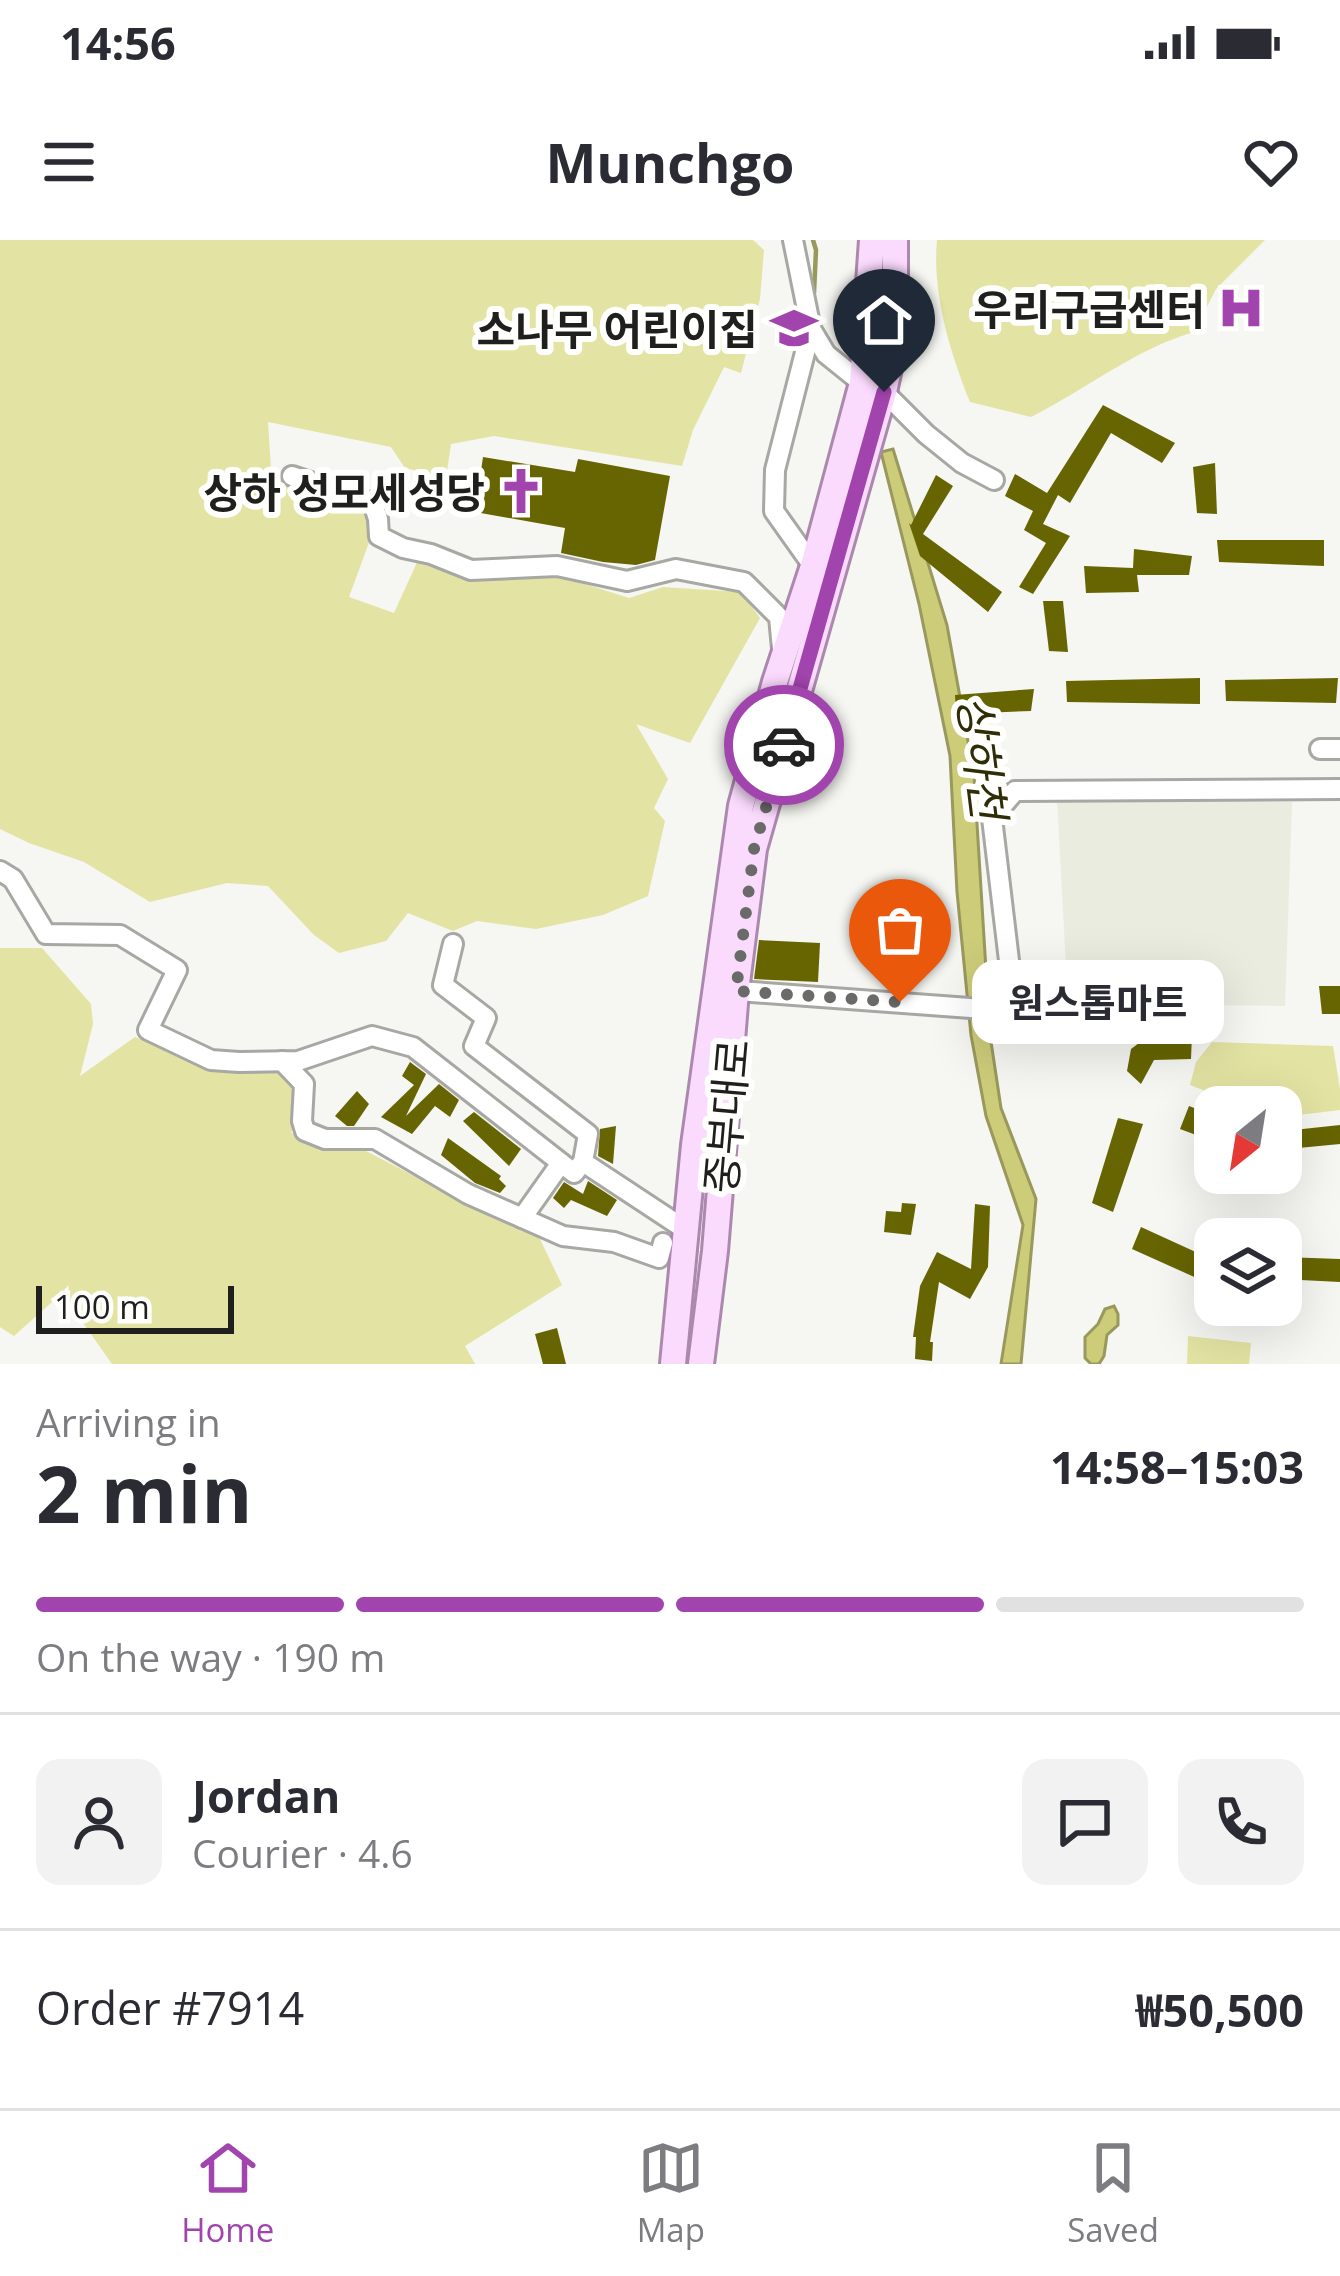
<!DOCTYPE html>
<meta charset="utf-8">
<style>
body{margin:0;font-family:"Open Sans","Noto Sans KR",sans-serif;background:#f2f2f3;color:#2b2b33;height:100vh;display:flex;flex-direction:column;font-size:45px;white-space:nowrap}
*{box-sizing:border-box;margin:0}
p{font-size:39px;color:#7c7c81}
.icon{flex:none;width:66px;height:66px;fill:none;stroke:currentColor;stroke-width:2;stroke-linecap:round;stroke-linejoin:round}
.map{position:relative;height:1124px;overflow:hidden}
.drawer{display:flex;flex-direction:column;background:#fff;flex:1}
.drawer>*{flex:none}
.needle{width:78px;rotate:210deg}
.buttons{position:absolute;left:1194px;top:846px;display:grid;gap:24px}
.buttons a{display:grid;place-items:center;width:108px;height:108px;border-radius:24px;background:#fff;box-shadow:0 12px 48px #0002;font-size:60px}
.scale{position:absolute;left:36px;bottom:30px;width:198px;box-sizing:border-box;padding-left:12px;border:6px solid #1f1f1d;border-top:0;font-size:33px;line-height:42px;white-space:nowrap;color:#1f1f1d;-webkit-text-stroke:9px #fffffe;paint-order:stroke}
.pin{position:absolute;display:grid;place-items:center;width:102px;height:102px;color:#fff;margin:-123px -51px;border-radius:50% 50% 50% 0;rotate:-45deg;box-shadow:0 0 12px #0007}
.pin .icon{rotate:45deg}
.courier{position:absolute;display:grid;place-items:center;width:120px;height:120px;margin:-60px;border:9px solid #a144ad;border-radius:50%;background:#fff;color:#222;box-shadow:0 3px 15px #0007}
.bubble{position:absolute;height:84px;border-radius:24px;background:#fff;box-shadow:0 12px 48px #0002;font-size:39px;font-weight:700;line-height:84px;text-align:center}
.summary em{font-style:normal;font-weight:700}
.summary div{display:flex;flex-direction:column-reverse}
.summary{display:flex;align-items:center;justify-content:space-between;height:204px;padding:0 36px}
h1{font-size:78px;font-weight:700;line-height:90px}
.bar{display:grid;grid-template-columns:repeat(4,1fr);gap:18px 12px;align-content:center;height:144px;padding:0 36px}
.bar i{height:15px;border-radius:9px;background:#e1e1e2}
.bar .active{background:#a144ad}
.bar p{grid-column:span 4}
.line{display:flex;align-items:center;gap:30px;padding:0 36px;border-top:3px solid #e1e1e2}
.line div{flex:1}
.round{display:grid;place-items:center;flex:none;width:126px;height:126px;border-radius:24px;background:#f2f2f3}
.status{display:flex;justify-content:space-between;align-items:center;height:84px;padding:0 60px;background:#fff;direction:ltr}
.status svg{height:33px;fill:currentColor}
header{display:flex;justify-content:space-between;align-items:center;height:156px;padding:0 36px;background:#fff;font-size:54px;font-weight:700}
.dock{display:flex;justify-content:space-around;align-items:center;height:168px;border-top:3px solid #e1e1e2;background:#fff;font-size:33px;color:#7c7c81}
.dock a{display:grid;justify-items:center;gap:6px}
.dock .active{color:#a144ad}
.map>svg:first-child{display:block}
.built{fill:#ebece0}
.green{fill:#e3e3a3}
.water{fill:#cdcc79;stroke:#99985d;stroke-width:3}
.lines{fill:none;stroke-linecap:round;stroke-linejoin:round}
.stream{stroke:#99985d;stroke-width:4.5}
.building{fill:#676501}
.minor-casing{stroke:#a7a8a3;stroke-width:24}
.major-casing{stroke:#ab89ae;stroke-width:30}
.minor{stroke:#fff;stroke-width:18}
.major{stroke:#fadafd;stroke-width:24}
.done{stroke:#6a6a68;stroke-width:12;stroke-dasharray:0 21.6}
.route{stroke:#a144ad;stroke-width:15}
.labels{text-anchor:middle;dominant-baseline:central;stroke-width:12;stroke-linejoin:round;paint-order:stroke}
.poi-label{font-size:42px;font-weight:bold;fill:#1f1f1d;stroke:#fffffe;text-anchor:end}
.street-label{font-size:42px;fill:#1f1f1d;stroke:#fffffe}
.water-label{font-size:45px;font-style:italic;fill:#2e2d08;stroke:#fffffe}
</style>
<div class="status"><b>14:56</b><svg viewBox="0 0 49 12"><path d="M0 12V9h3v3zM5 12V6h3v6zM10 12V3h3v9zM15 12V0h3v12zM26 1h20v11H26zM47 4h2v5h-2z"/></svg></div>
<header><svg class="icon" aria-label="menu" viewBox="0 0 24 24"><path d="M4 6h16M4 12h16M4 18h16"/></svg>Munchgo<svg class="icon" aria-label="heart" viewBox="0 0 24 24"><path d="M12 20l-8-8c-3-5 5-10 8-4 3-6 11-1 8 4z"/></svg></header>
<div class="map">
<svg width="1340" height="1124" viewBox="0 0 1340 1124">
<rect width="100%" height="100%" fill="#f6f6f2"/>
<path class="built" d="M1057 559 1292 562 1285 766 1068 763Z"/>
<g class="green">
<path d="M0 0H753L764 10 760 59 741 133 724 127 693 190 682 226 494 196 451 204 446 238 405 228 391 207 268 182 271 229 376 266 374 289 349 357 394 373 419 318 537 334 585 344 629 358 663 347 741 352 760 378 690 503 636 484 668 539 654 568 665 581 648 656 603 675 536 689 477 681 453 691 408 673 386 701 339 713 314 695 268 646 227 643 150 662 84 622 29 603 0 589Z"/>
<path d="M937 0H1265L1216 49 1194 92C1135 109 1085 150 1031 177L970 162C950 112 932 54 937 0Z"/>
<path d="M0 708H42L91 764 93 784 80 836 135 797 211 829 271 827 296 846V881L291 893 329 906 366 911 476 968 512 982 539 997 562 1045 465 1106 475 1124H112L62 1053 14 1096 0 1087Z"/>
<path d="M1212 802 1333 806 1340 849V870L1281 877V867H1246L1190 845 1196 822Z"/>
<path d="M1188 1096 1251 1103 1249 1124H1187Z"/>
</g>
<g class="water">
<path d="M893 209 947 385 974 535 990 795 1001 868 1036 959 1021 1124H1001L1023 985 986 876 971 795 957 652 950 516 919 364 881 212Z"/>
<path d="M1114 1066 1118 1074V1085L1107 1095 1104 1116 1099 1124H1091L1085 1118V1097L1098 1084 1105 1069Z"/>
</g>
<g class="lines">
<path class="stream" d="M813 0 816 10 814 53"/>
</g>
<g class="building">
<path d="M1103 165 1175 203 1162 223 1111 193 1070 263 1058 255 1043 284 1070 296 1033 354 1019 347 1046 303 1024 290 1033 271 1005 256 1015 234 1047 253Z"/>
<path d="M483 217 575 232 578 219 670 236 655 320 636 325 603 322 561 313 565 288 475 272Z"/>
<path d="M1215 223 1217 274 1197 273 1193 227Z"/>
<path d="M936 235 953 246 923 294 1002 352 988 372 920 316 909 283 911 285Z"/>
<path d="M1217 300H1324V326L1219 322Z"/>
<path d="M1134 309 1192 316 1189 335H1137L1139 352 1086 353 1084 326 1133 328Z"/>
<path d="M1043 361H1063L1068 412 1049 411Z"/>
<path d="M1200 438V464L1067 462 1066 441Z"/>
<path d="M1338 438 1336 463 1226 461 1225 440Z"/>
<path d="M1034 449 1031 471 956 474 955 455Z"/>
<path d="M872 694 927 695V730L871 729Z"/>
<path d="M759 700 820 703 818 742 754 739Z"/>
<path d="M1319 746H1340V774H1322Z"/>
<path d="M1192 794 1191 819 1154 820 1141 844 1127 831 1131 809 1147 797Z"/>
<path d="M410 822 426 834 406 876 439 844 459 860 450 877 435 866 412 894 381 877 414 845 402 836Z"/>
<path d="M357 851 369 864 354 886H347L335 876Z"/>
<path d="M1189 866 1215 876V902L1180 889Z"/>
<path d="M474 872 521 909 509 926 463 881Z"/>
<path d="M1118 878 1143 884 1113 972 1092 963Z"/>
<path d="M1340 885V904L1288 909 1284 891Z"/>
<path d="M616 886 613 924 598 916 600 889Z"/>
<path d="M448 898 501 936 499 939 506 946 500 953 475 943 441 915Z"/>
<path d="M588 941 617 960 607 976 571 960 564 968 553 958 564 942 583 954Z"/>
<path d="M902 963 916 964 911 995 884 992 886 971 901 972Z"/>
<path d="M975 964 990 966 988 1027 970 1059 939 1042 930 1102H933L932 1121 915 1119 916 1097H913L920 1046 937 1012 971 1029Z"/>
<path d="M1141 987 1211 1019 1201 1040 1132 1009Z"/>
<path d="M1283 1017 1340 1019V1042L1281 1039Z"/>
<path d="M557 1088 566 1124H543L535 1094Z"/>
</g>
<g class="lines">
<defs>
<g id="minor">
<path d="M793 0 811 89 826 114 862 143"/>
<path d="M811 89 775 230 774 271 813 326"/>
<path d="M884 152 926 194 962 223 994 240"/>
<path d="M292 236 373 263 378 279 379 296 403 308 431 314 471 330 557 326 627 341 676 329 744 342 779 377 782 409"/>
<path d="M1320 509H1340"/>
<path d="M0 631 13 639 46 694 120 695 177 730 148 790 211 820 239 822 298 821 372 796 413 807 574 933 583 922 588 894 474 806 486 778 443 745 453 704"/>
<path d="M725 750 1121 779"/>
<path d="M1015 771 992 578 1015 551 1340 549"/>
<path d="M282 821 304 844 302 881 305 891 325 899H375L468 954 563 996 614 1002 659 1018 663 1003"/>
<path d="M583 922 686 990"/>
<path d="M522 978 561 923"/>
</g>
<g id="major">
<path d="M673 1124 694 905 741 566 775 442 813 326 862 143 872 0"/>
<path d="M701 1124 715 1011 736 751 754 609 884 152 895 100V0"/>
</g>
</defs>
<use href="#minor" class="minor-casing"/>
<use href="#major" class="major-casing"/>
<use href="#minor" class="minor"/>
<use href="#major" class="major"/>
</g>
<g class="lines">
<path class="done" d="M784 505 754 609 736 751 900 762"/>
<path class="route" d="M784 505 884 152"/>
</g>
<defs>
<symbol id="hospital-bare" viewBox="-9 -9 18 18"><path d="M-5-5h3v3.5h4V-5h3V5h-3V1.5h-4V5h-3Z" fill="#a144ad" stroke="#fffffe" stroke-width="2.5" paint-order="stroke"/></symbol>
<symbol id="school-bare" viewBox="-9 -9 18 18"><path d="M0-5L7-2L0 1L-7-2ZM-4 1L0 2.5L4 1V4Q0 6-4 4Z" fill="#a144ad" stroke="#fffffe" stroke-width="2.5" paint-order="stroke"/></symbol>
<symbol id="church-bare" viewBox="-9 -9 18 18"><path d="M-1.2-6h2.4v3.5h3.3v2.4h-3.3V6h-2.4V-.1h-3.3v-2.4h3.3Z" fill="#a144ad" stroke="#fffffe" stroke-width="2.5" paint-order="stroke"/></symbol>
</defs>
<g fill-rule="evenodd">
<use href="#hospital-bare" x="1208" y="35" width="66" height="66"/>
<use href="#school-bare" x="761" y="55" width="66" height="66"/>
<use href="#church-bare" x="488" y="218" width="66" height="66"/>
</g>
<g class="labels">
<g class="poi-label">
<text x="1205" y="68">우리구급센터</text>
<text x="758" y="88">소나무 어린이집</text>
<text x="485" y="251">상하 성모세성당</text>
</g>
<g class="street-label">
<text transform="translate(726 876) rotate(-85)">중부대로</text>
</g>
<g class="water-label">
<text transform="translate(983 517) rotate(83)">상하천</text>
</g>
</g>
</svg>
<div class="buttons">
<a><svg class="needle" viewBox="-14 -14 28 28"><path d="M0-13l5 13h-10z" fill="#e53935"/><path d="M0 13l5-13h-10z" fill="#7c7c81"/></svg></a>
<a><svg class="icon" aria-label="layers" viewBox="0 0 24 24"><path d="M12 4l9 5-9 5-9-5zM3 14l9 5 9-5"/></svg></a>
</div>
<div class="scale">100 m</div>
<div class="pin" style="left:900px;top:762px;background:#ea580c"><svg class="icon" aria-label="bag" viewBox="0 0 24 24"><path d="M5 8h14l-1 12H6zM9 8a3 3 0 0 1 6 0"/></svg></div>
<div class="pin" style="left:884px;top:152px;background:#1f2937"><svg class="icon" aria-label="home" viewBox="0 0 24 24"><path d="M3 11l9-7 9 7M6 9v11h12V9"/></svg></div>
<div class="courier" style="left:784px;top:505px"><svg class="icon" aria-label="car" viewBox="0 0 24 24"><path d="M5 17H2v-5l4-1 3-4h7l3 4 3 1v5h-3M9 17h6M6 11h13"/><circle cx="7" cy="17" r="2"/><circle cx="17" cy="17" r="2"/></svg></div>
<div class="bubble" style="left:972px;top:720px;width:252px">원스톱마트</div>
</div>
<section class="drawer">
<div class="summary"><div><h1>2 min</h1><p>Arriving in</p></div><em>14:58–15:03</em></div>
<div class="bar"><i class="active"></i><i class="active"></i><i class="active"></i><i></i><p>On the way · 190 m</p></div>
<div class="line" style="height:216px"><a class="round"><svg class="icon" aria-label="person" viewBox="0 0 24 24"><circle cx="12" cy="8" r="4"/><path d="M4 21q1-7 8-7t8 7"/></svg></a><div><b>Jordan</b><p>Courier · 4.6</p></div><a class="round"><svg class="icon" aria-label="chat" viewBox="0 0 24 24"><path d="M4 5h16v11H9l-5 4z"/></svg></a><a class="round"><svg class="icon" aria-label="phone" viewBox="0 0 24 24"><path d="M5 4h4l2 5-3 2q2 4 5 5l2-3 5 2v4C11 20 4 13 5 4z"/></svg></a></div>
<div class="line" style="height:156px"><div>Order #7914</div><b>₩50,500</b></div>
</section>
<nav class="dock">
<a class="active"><svg class="icon" aria-label="home" viewBox="0 0 24 24"><path d="M3 11l9-7 9 7M6 9v11h12V9"/></svg>Home</a>
<a><svg class="icon" aria-label="map" viewBox="0 0 24 24"><path d="M3 6l6-2 6 2 6-2v14l-6 2-6-2-6 2zM9 4v14M15 6v14"/></svg>Map</a>
<a><svg class="icon" aria-label="saved" viewBox="0 0 24 24"><path d="M7 4h10v16l-5-4-5 4z"/></svg>Saved</a>
</nav>
